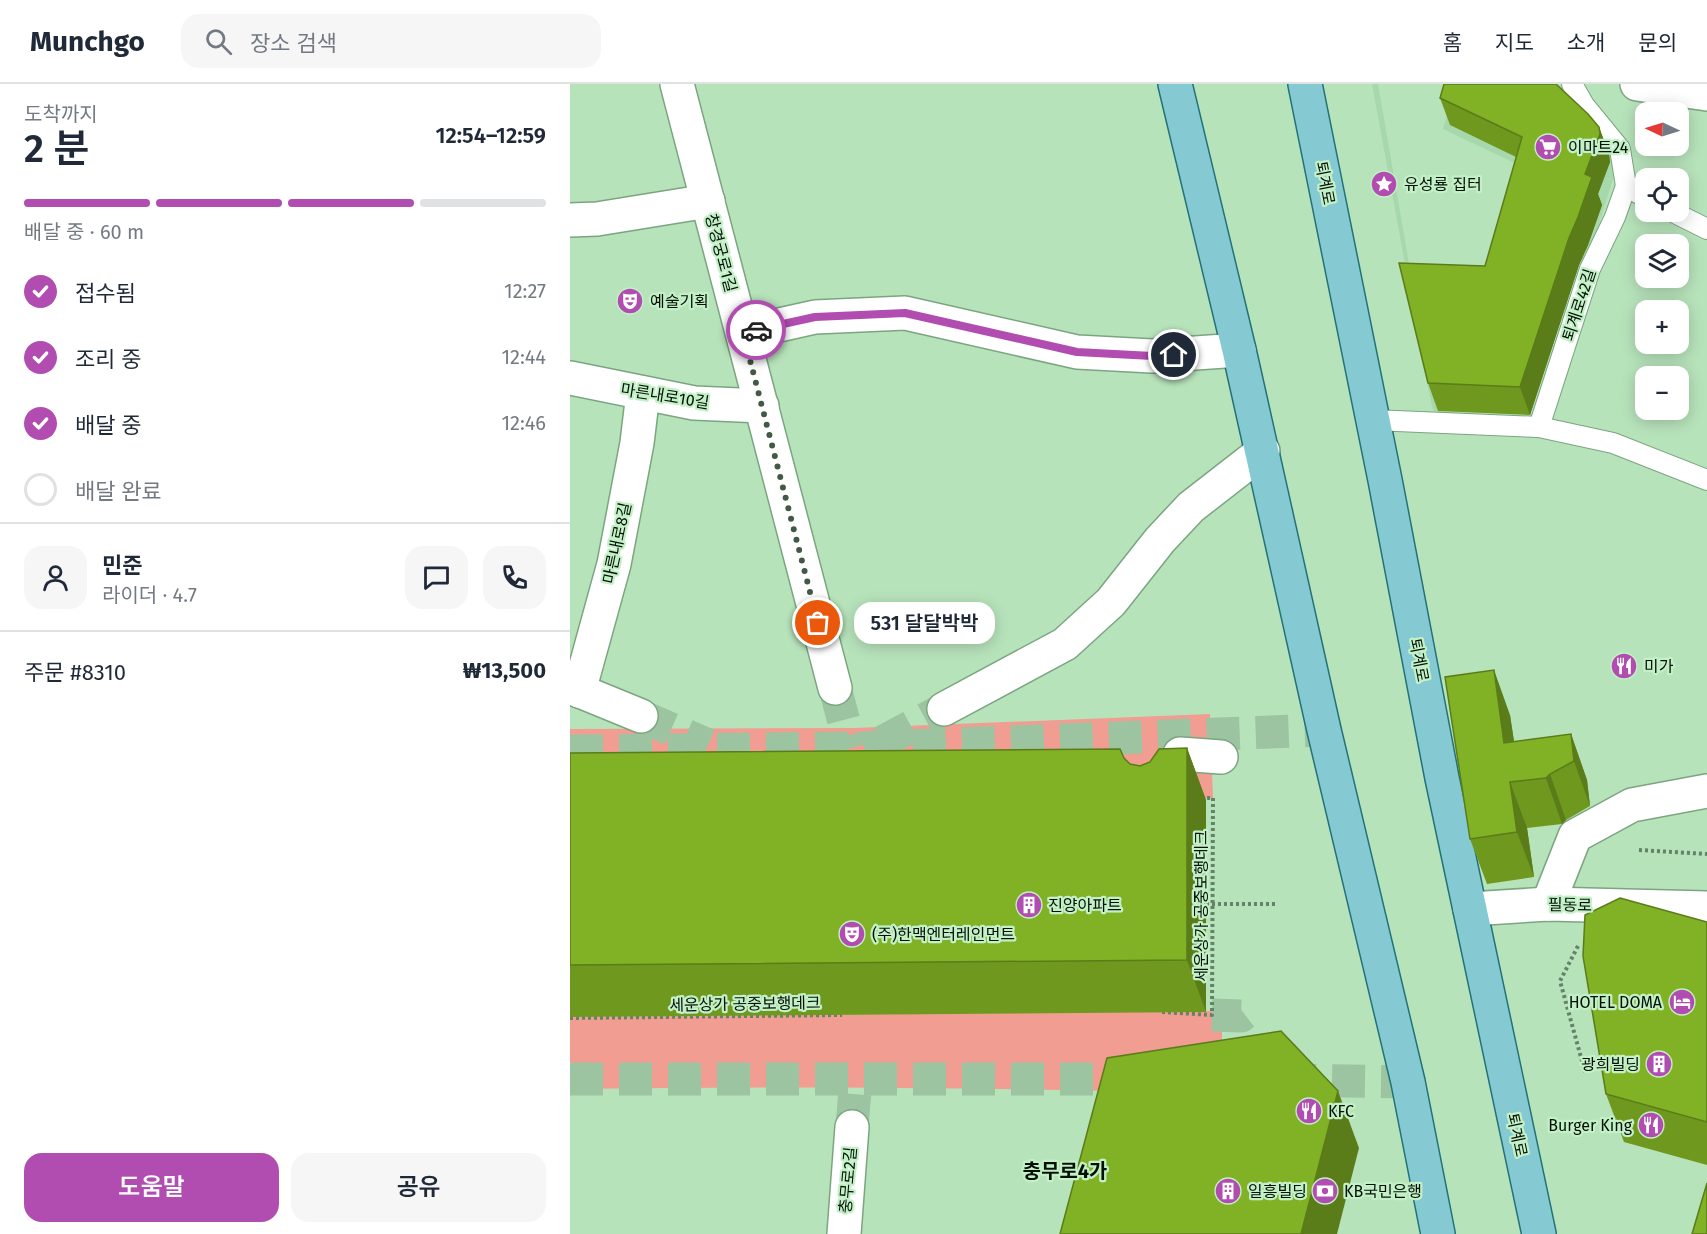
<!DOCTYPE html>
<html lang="ko">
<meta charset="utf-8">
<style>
body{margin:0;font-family:"Fira Sans","Noto Sans KR",sans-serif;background:#f6f6f7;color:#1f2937;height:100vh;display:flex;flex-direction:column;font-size:22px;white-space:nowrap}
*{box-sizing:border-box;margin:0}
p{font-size:20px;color:#747a83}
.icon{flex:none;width:33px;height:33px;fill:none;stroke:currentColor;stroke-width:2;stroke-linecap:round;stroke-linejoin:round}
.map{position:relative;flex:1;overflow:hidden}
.sheet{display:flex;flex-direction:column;background:#fff;width:570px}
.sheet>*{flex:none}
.needle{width:39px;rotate:274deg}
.fabs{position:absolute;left:1065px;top:18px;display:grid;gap:12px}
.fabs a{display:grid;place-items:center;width:54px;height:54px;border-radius:12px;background:#fff;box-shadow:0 3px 15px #0003;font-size:30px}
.pin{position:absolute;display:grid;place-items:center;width:51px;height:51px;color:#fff;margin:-26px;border:3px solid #fff;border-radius:50%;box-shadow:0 2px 6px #0007}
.courier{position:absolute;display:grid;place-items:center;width:60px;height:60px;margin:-30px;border:4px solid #b14cb1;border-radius:50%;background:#fff;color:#222;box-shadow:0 2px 8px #0007}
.bubble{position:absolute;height:42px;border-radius:18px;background:#fff;box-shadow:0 3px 15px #0003;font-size:20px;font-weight:600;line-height:42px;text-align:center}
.headline em{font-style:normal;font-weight:600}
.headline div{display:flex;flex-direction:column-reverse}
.headline{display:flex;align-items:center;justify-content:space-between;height:102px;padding:0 24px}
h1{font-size:39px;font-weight:600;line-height:45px}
.bar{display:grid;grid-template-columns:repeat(4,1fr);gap:9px 6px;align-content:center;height:72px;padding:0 24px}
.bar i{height:8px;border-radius:4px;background:#e0e1e3}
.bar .selected{background:#b14cb1}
.bar p{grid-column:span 4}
.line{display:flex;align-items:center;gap:15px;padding:0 24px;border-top:2px solid #e0e1e3}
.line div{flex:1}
.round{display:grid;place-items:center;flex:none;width:63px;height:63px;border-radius:18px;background:#f6f6f7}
ol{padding:0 24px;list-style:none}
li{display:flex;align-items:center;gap:18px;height:66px}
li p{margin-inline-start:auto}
li .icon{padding:6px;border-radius:50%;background:#b14cb1;color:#fff;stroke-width:4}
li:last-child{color:#747a83}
li i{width:33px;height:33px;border:3px solid #e0e1e3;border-radius:50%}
.button{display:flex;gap:12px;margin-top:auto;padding:12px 24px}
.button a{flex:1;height:69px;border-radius:18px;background:#b14cb1;color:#fff;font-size:24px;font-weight:600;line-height:69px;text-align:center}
.button a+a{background:#f6f6f7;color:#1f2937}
header{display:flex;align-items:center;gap:36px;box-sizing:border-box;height:84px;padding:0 30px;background:#fff;border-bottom:2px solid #e0e1e3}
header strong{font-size:28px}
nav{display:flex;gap:33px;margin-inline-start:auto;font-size:21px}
.search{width:420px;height:54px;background:#f6f6f7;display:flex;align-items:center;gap:15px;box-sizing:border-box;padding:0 21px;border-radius:18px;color:#747a83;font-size:22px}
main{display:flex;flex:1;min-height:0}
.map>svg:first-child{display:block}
.built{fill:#a6d8ab;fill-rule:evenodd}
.green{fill:#f29d92}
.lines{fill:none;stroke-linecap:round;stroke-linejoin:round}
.street-tunnel{stroke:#9cc4a0;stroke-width:33;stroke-dasharray:33 16;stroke-linecap:butt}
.lane-casing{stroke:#7ba580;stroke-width:22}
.street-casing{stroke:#7ba580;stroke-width:36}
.secondary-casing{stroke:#7ba580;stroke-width:36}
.primary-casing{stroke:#237278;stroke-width:36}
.path{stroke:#648267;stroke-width:4;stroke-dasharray:3 3;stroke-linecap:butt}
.lane{stroke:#fff;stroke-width:20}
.street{stroke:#fff;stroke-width:33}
.secondary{stroke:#fff;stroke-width:33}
.primary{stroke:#85cad3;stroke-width:33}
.path-bridge{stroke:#648267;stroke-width:4;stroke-dasharray:3 3;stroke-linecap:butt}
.wall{fill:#6f981f}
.shaded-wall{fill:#5a7c19}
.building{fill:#81b124;stroke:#5a7c19;stroke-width:1.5}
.done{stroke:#425a45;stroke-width:6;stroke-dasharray:0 10.8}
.route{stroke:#b14cb1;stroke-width:8}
.labels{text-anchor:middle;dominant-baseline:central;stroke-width:4.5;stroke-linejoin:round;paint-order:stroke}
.poi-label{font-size:16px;fill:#031105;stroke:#c4f0c8;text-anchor:start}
.street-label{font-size:16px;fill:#031105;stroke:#c4f0c8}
.quarter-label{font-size:20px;font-weight:bold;fill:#031105;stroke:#c4f0c8}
</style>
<header>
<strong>Munchgo</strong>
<div class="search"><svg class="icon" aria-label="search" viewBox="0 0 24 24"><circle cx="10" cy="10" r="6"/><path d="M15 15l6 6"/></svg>장소 검색</div>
<nav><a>홈</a><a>지도</a><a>소개</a><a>문의</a></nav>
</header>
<main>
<section class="sheet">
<div class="headline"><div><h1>2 분</h1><p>도착까지</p></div><em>12:54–12:59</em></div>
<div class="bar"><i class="selected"></i><i class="selected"></i><i class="selected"></i><i></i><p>배달 중 · 60 m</p></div>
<ol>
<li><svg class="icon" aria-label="check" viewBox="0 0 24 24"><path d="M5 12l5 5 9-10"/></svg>접수됨<p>12:27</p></li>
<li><svg class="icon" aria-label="check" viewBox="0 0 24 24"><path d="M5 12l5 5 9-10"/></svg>조리 중<p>12:44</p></li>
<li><svg class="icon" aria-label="check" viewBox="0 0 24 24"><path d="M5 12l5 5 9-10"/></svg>배달 중<p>12:46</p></li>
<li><i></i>배달 완료</li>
</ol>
<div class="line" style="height:108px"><a class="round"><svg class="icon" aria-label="person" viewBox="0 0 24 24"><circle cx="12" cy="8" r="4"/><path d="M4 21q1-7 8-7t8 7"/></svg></a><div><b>민준</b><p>라이더 · 4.7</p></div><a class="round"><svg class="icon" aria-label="chat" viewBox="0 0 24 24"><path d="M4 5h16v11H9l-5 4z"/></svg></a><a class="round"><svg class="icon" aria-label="phone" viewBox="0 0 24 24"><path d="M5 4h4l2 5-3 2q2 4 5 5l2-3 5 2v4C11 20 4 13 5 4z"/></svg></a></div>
<div class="line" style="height:78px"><div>주문 #8310</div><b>₩13,500</b></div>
<div class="button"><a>도움말</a><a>공유</a></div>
</section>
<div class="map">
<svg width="1137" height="1150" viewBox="0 0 1137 1150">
<rect width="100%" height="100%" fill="#b7e3bb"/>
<path class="built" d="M802 0H808L842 197 918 203 957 85 873 45 886 0 1028 111 1042 70 993 25 1046 66 1047 83 965 338 870 331 863 326 839 219 840 207ZM1032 121 1014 172 946 140ZM944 144 1012 177 999 220 928 198ZM933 210 997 225 961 336 868 327 843 222Z"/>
<g class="green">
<path d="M640 630 643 714 0 720V645L284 644Z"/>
<path d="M652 927V1009C435 1004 218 1002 0 1005V933Z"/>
</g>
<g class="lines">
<g class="street-tunnel">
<path d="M265 604 281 664"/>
<path d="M71 632 138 661"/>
<path d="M312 658 374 625"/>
<path d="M0 667 281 664 754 646"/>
<path d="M642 931 671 932 679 926"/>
<path d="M0 995H577"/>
<path d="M713 996 838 998"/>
<path d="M282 1043 286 994"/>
</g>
<defs>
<g id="lane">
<path d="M1002 0 1014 21 1050 65 1056 102 1076 114"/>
<path d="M1103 128 1137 145"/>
<path d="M803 336 969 343 1043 359 1137 396"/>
<path d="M969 343 1020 185 1045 133 1056 102"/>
</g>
<g id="street">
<path d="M107 0 265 604"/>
<path d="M1067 0 1137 10"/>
<path d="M0 136 27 135 138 117"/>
<path d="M173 249 245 233 335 229 507 268 582 272 669 266"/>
<path d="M0 294 124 319 192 322"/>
<path d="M0 603 71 632"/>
<path d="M9 607 44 480 67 359 73 309"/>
<path d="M374 625 495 560 541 518 590 456 621 423 693 367"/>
<path d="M594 702 610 670 651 673"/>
<path d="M978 820 1005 752 1062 721 1137 707"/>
<path d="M274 1150 282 1043"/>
</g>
<path id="secondary" d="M900 825 978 820 1137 824"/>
<g id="primary">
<path d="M605 0 669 266 754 646 838 998 868 1150"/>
<path d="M735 0 815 396 872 694 969 1150"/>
</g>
</defs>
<use href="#lane" class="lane-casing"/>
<use href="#street" class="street-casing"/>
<use href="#secondary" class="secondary-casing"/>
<use href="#primary" class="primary-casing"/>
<g class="path">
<path d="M1069 766 1137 770"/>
<path d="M636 820H708"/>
<path d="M1008 862 990 897 1015 988"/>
</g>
<use href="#lane" class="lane"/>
<use href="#street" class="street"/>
<use href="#secondary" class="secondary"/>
<use href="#primary" class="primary"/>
<g class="path-bridge">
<path d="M592 928 642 931 643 714H633"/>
<path d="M0 934 272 931"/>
</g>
</g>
<g class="wall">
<path d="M870 14 1029 43 1039 70 1040 78 1028 110 1032 121 1018 161 1009 181 960 331 868 327 858 299 915 182 946 73 880 41Z"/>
<path d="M940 631 944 658 1001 650 1017 696 1020 722 996 736 992 740 957 744 964 793 917 800 900 755Z"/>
<path d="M617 664 636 716V928L0 933V669L554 674 560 680 570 682Z"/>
<path d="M1137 838V1081L1054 1058 1036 1010Z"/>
</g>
<g class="shaded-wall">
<path d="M1029 43 1039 70 1040 78 1028 110 1032 121 1018 161 1009 181 960 331 950 303 1015 90Z"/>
<path d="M924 586 940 631 950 697 934 659Z"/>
<path d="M1001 650 1017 696 1020 722 1004 677Z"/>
<path d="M617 664 636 716V928L617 876Z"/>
<path d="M980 690 996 736 992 740 976 694Z"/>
<path d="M940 698 957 744 964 793 947 748Z"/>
<path d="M768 1007 789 1064 767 1150H731Z"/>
</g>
<g class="building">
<path d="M874 0H986L1018 30 1029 43 1030 50 1015 90 1022 93 1008 133 999 154 950 303 858 299 829 179 915 182 952 53 870 14Z"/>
<path d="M924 586 934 659 1001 650 1004 677 980 690 976 694 940 698 947 748 900 755 875 593Z"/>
<path d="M617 664V876L0 881V669L550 665 554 674 560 680 570 682 580 678 589 665Z"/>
<path d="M1050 814 1137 838V1038L1036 1010 1013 872 1015 831Z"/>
<path d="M711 947 768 1007 731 1150H490L537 974Z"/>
<path d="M1137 1099V1150H1122Z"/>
</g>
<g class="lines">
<path class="done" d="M186 246 173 249 248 539"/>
<path class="route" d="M186 246 245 233 335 229 507 268 582 272 604 271"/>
</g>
<defs>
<symbol id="supermarket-disc" viewBox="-11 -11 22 22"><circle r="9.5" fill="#b14cb1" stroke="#c4f0c8"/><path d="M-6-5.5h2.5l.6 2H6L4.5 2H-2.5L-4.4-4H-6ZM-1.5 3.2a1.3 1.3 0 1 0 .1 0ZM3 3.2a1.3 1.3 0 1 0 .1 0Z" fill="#fff"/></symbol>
<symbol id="sight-disc" viewBox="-11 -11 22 22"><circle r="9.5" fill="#b14cb1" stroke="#c4f0c8"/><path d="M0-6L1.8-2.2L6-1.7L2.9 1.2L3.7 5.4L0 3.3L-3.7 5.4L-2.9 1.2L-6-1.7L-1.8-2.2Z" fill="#fff"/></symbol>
<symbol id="theatre-disc" viewBox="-11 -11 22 22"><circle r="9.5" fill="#b14cb1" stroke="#c4f0c8"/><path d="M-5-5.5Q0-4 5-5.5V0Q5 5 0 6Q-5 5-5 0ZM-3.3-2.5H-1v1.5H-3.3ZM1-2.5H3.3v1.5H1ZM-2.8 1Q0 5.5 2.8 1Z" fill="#fff"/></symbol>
<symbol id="restaurant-disc" viewBox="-11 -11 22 22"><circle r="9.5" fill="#b14cb1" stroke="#c4f0c8"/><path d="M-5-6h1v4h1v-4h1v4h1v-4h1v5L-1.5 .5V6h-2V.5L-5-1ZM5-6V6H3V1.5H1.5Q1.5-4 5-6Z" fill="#fff"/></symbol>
<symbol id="building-disc" viewBox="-11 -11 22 22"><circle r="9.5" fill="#b14cb1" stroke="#c4f0c8"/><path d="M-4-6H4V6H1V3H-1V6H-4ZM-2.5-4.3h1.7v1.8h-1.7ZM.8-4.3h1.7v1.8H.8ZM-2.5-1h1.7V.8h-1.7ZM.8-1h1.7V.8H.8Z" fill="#fff"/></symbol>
<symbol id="hotel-disc" viewBox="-11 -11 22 22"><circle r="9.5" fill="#b14cb1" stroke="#c4f0c8"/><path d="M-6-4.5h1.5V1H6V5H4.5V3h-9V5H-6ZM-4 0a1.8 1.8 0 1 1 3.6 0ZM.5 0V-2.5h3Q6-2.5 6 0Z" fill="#fff"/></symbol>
<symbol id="bank-disc" viewBox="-11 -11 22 22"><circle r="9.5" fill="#b14cb1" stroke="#c4f0c8"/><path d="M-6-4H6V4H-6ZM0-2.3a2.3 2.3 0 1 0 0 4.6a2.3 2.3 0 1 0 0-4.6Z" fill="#fff"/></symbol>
</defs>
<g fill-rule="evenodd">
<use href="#supermarket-disc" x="963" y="48" width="30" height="30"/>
<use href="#sight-disc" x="799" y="85" width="30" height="30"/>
<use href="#theatre-disc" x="45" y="202" width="30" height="30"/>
<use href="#restaurant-disc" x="1039" y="567" width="30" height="30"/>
<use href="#building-disc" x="444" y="806" width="30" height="30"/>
<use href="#theatre-disc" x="267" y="835" width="30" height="30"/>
<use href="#hotel-disc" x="1097" y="903" width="30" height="30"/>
<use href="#building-disc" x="1074" y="965" width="30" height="30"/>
<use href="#restaurant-disc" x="724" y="1012" width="30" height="30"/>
<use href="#restaurant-disc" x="1066" y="1026" width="30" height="30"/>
<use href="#building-disc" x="643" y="1092" width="30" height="30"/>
<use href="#bank-disc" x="740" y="1092" width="30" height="30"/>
</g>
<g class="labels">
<g class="poi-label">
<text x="998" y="63">이마트24</text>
<text x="834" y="100">유성룡 집터</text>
<text x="80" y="217">예술기획</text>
<text x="1074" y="582">미가</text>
<text x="478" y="821">진양아파트</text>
<text x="302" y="850">(주)한맥엔터레인먼트</text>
<text x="1092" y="918" text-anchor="end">HOTEL DOMA</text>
<text x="1070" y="980" text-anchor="end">광희빌딩</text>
<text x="758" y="1027">KFC</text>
<text x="1062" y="1041" text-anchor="end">Burger King</text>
<text x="678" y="1107">일흥빌딩</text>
<text x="774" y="1107">KB국민은행</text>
</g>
<g class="street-label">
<text transform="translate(755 99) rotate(79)">퇴계로</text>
<text transform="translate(151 169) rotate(75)">창경궁로1길</text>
<text transform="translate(1009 221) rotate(-72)">퇴계로42길</text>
<text transform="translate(95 312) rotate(9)">마른내로10길</text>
<text transform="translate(47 459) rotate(-78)">마른내로8길</text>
<text transform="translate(849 576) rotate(79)">퇴계로</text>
<text transform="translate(1000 821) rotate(1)">필동로</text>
<text transform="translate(631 822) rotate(-90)">세운상가 공중보행데크</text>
<text transform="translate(175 920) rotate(-1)">세운상가 공중보행데크</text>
<text transform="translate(947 1051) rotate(78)">퇴계로</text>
<text transform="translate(278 1096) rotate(-85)">충무로2길</text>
</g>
<g class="quarter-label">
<text x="495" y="1087">충무로4가</text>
</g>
</g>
</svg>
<div class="fabs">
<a><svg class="needle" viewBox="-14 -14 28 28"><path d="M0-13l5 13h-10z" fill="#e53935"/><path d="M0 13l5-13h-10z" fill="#747a83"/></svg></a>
<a><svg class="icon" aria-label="locate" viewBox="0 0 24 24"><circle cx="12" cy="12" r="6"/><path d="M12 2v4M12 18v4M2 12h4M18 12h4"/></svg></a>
<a><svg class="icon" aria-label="layers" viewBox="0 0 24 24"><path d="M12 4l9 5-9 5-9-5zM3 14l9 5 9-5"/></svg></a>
<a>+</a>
<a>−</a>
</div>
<div class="pin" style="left:248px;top:539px;background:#ea580c"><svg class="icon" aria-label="bag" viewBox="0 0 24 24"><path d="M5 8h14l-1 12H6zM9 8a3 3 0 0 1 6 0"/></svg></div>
<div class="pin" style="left:604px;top:271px;background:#1f2937"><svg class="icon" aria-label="home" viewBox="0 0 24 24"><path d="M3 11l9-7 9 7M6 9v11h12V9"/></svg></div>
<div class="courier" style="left:186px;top:246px"><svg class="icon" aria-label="car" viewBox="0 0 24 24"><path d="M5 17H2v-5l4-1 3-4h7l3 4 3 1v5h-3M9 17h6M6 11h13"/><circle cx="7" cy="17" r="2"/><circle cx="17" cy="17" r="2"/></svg></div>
<div class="bubble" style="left:284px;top:518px;width:141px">531 달달박박</div>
</div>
</main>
